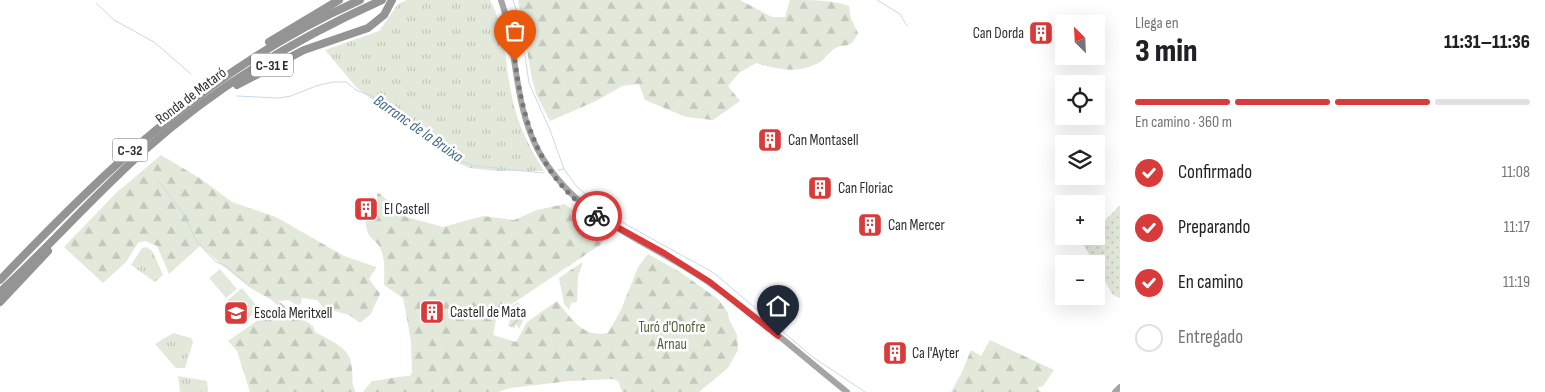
<!DOCTYPE html>
<html lang="es">
<meta charset="utf-8">
<style>
body{margin:0;font-family:"Sofia Sans Condensed",sans-serif;background:#f2f2f2;color:#202124;height:100vh;display:flex;flex-direction:column;font-size:19px;white-space:nowrap}
*{box-sizing:border-box;margin:0}
p{font-size:16px;color:#757577}
.icon{flex:none;width:28px;height:28px;fill:none;stroke:currentColor;stroke-width:2;stroke-linecap:round;stroke-linejoin:round}
.map{position:relative;flex:1;overflow:hidden}
.sheet{display:flex;flex-direction:column;background:#fff;width:425px}
.sheet>*{flex:none}
.needle{width:32px;rotate:336deg}
.controls{position:absolute;left:1055px;top:15px;display:grid;gap:10px}
.controls a{display:grid;place-items:center;width:50px;height:50px;border-radius:0px;background:#fff;box-shadow:0 5px 20px #0002;font-size:25px}
.pin{position:absolute;display:grid;place-items:center;width:42px;height:42px;color:#fff;margin:-51px -21px;border-radius:50% 50% 50% 0;rotate:-45deg;box-shadow:0 0 5px #0007}
.pin .icon{rotate:45deg}
.courier{position:absolute;display:grid;place-items:center;width:50px;height:50px;margin:-25px;border:4px solid #d93a3a;border-radius:50%;background:#fff;color:#222;box-shadow:0 1px 6px #0007}
.overview em{font-style:normal;font-weight:800}
.overview div{display:flex;flex-direction:column-reverse}
.overview{display:flex;align-items:center;justify-content:space-between;height:85px;padding:0 15px}
h1{font-size:32px;font-weight:800;line-height:38px}
.bar{display:grid;grid-template-columns:repeat(4,1fr);gap:8px 5px;align-content:center;height:60px;padding:0 15px}
.bar i{height:6px;border-radius:4px;background:#e0e0e0}
.bar .active{background:#d93a3a}
.bar p{grid-column:span 4}
ol{padding:0 15px;list-style:none}
li{display:flex;align-items:center;gap:15px;height:55px}
li p{margin-inline-start:auto}
li .icon{padding:5px;border-radius:50%;background:#d93a3a;color:#fff;stroke-width:4}
li:last-child{color:#757577}
li i{width:28px;height:28px;border:2px solid #e0e0e0;border-radius:50%}
main{display:flex;flex:1;min-height:0}
.map>svg:first-child{display:block}
.grass{fill:url(#grass-tufts)}
.forest{fill:url(#forest-firs)}
.park{fill:url(#park-dots)}
.garden{fill:url(#garden-furrows)}
.pitch{fill:#e2e9db}
.lines{fill:none;stroke-linecap:round;stroke-linejoin:round}
.stream{stroke:#c8d9e8;stroke-width:1}
.major{stroke:#a5a5a5;stroke-width:6}
.highway{stroke:#949494;stroke-width:8}
.done{stroke:#767676;stroke-width:5;stroke-dasharray:0 9}
.route{stroke:#d93a3a;stroke-width:6}
.labels{text-anchor:middle;dominant-baseline:central;stroke-width:5;stroke-linejoin:round;paint-order:stroke}
.shield{fill:#fff;stroke:#6c6c6c;stroke-width:1}
.shield-label{font-size:14px;font-weight:bold;fill:#2d2d2d}
.poi-label{font-size:15px;fill:#2d2d2d;stroke:#fff;text-anchor:start}
.street-label{font-size:15px;fill:#2d2d2d;stroke:#fff}
.park-label{font-size:15px;fill:#4d653d;stroke:#fff}
.water-label{font-size:16px;font-style:italic;fill:#416889;stroke:#fff}
</style>
<main>
<div class="map">
<svg width="1120" height="392" viewBox="0 0 1120 392">
<defs>
<pattern id="grass-tufts" width="24" height="20" patternUnits="userSpaceOnUse" patternTransform="scale(1.25)"><rect width="24" height="20" fill="#e2e9db"/><path d="M3 7l-1-3M5 7V3M7 7l1-3M15 17l-1-3M17 17v-4M19 17l1-3" fill="none" stroke="#c2c8bc"/></pattern>
<pattern id="forest-firs" width="22" height="20" patternUnits="userSpaceOnUse" patternTransform="scale(1.25)"><rect width="22" height="20" fill="#e2e9db"/><path d="M5 1l3.5 6h-7zM16 11l3.5 6h-7z" fill="#c2c8bc"/></pattern>
<pattern id="park-dots" width="8" height="8" patternUnits="userSpaceOnUse" patternTransform="scale(1.25)"><rect width="8" height="8" fill="#e2e9db"/><path d="M2 2h.1M6 6h.1" fill="none" stroke="#c2c8bc" stroke-width="1.8" stroke-linecap="round"/></pattern>
<pattern id="garden-furrows" width="10" height="10" patternUnits="userSpaceOnUse" patternTransform="scale(1.25)"><rect width="10" height="10" fill="#e2e9db"/><path d="M-1 1l2-2M0 10L10 0M9 11l2-2" fill="none" stroke="#c2c8bc"/></pattern>
</defs>
<rect width="100%" height="100%" fill="#fff"/>
<g class="grass">
<path d="M407 0H490C506 30 505 65 512 97 518 126 529 146 544 171H497L470 168 450 160 356 87 325 50 379 31 398 4Z"/>
<path d="M147 247 153 252 163 275 155 282 131 265 142 248Z"/>
<path d="M173 333 191 338 193 342 185 368H176L155 344Z"/>
<path d="M178 376 207 381 208 392H180Z"/>
</g>
<g class="forest">
<path d="M518 0H740L772 17H785L790 0C808 0 834 0 849 6L851 19 858 33C849 52 846 41 834 49 829 52 825 59 820 62 799 74 778 70 756 63L739 73 728 86 740 101 713 120 686 117 645 100 639 84 622 86 596 101 550 121 536 94 532 79Z"/>
<path d="M161 155 201 179 232 202 276 217 344 256 376 267 369 279 380 294 371 314 360 323 349 315 324 308 317 300 302 298 301 303 298 306 288 300 278 301 313 326 315 332C330 341 352 347 352 369 353 377 351 385 356 392H250L237 351 228 341 278 306C271 297 261 295 252 289 234 275 217 261 200 246L169 274 157 246 145 241 138 243 126 262 103 283 64 247 115 194Z"/>
<path d="M379 193 407 217 443 227 483 216 514 220 537 210 565 204 606 236 607 238 600 245 497 314 493 335 516 342 527 322 557 301C572 319 583 338 608 333L621 310 638 267 648 254 680 272 718 299 728 313 729 319 737 335 738 350 728 368 699 392H622L618 381 612 379 570 381 510 388 499 392H363L372 381C385 380 397 376 410 376L412 372 411 341 403 298 384 285C384 273 386 257 379 246 377 242 371 239 369 235 362 222 368 211 373 203H377V194Z"/>
<path d="M581 263H583L578 276 577 302 571 303 569 310 564 304 559 278Z"/>
<path d="M990 340 1054 370 1043 386 1037 388 1041 392H951L961 374 971 350 981 356Z"/>
</g>
<path class="park" d="M1120 205V298L1113 295 1083 244 1091 236H1096V230Z"/>
<path class="garden" d="M518 302 526 315 519 329 516 324 515 328 508 326 511 315 506 310Z"/>
<g class="pitch">
<path d="M220 269 237 289 226 298 209 278Z"/>
<path d="M242 288 259 309 245 321 228 300Z"/>
</g>
<g class="lines">
<g class="stream">
<path d="M513 0 520 21 529 83 550 130 564 169 577 187 618 220 714 273 814 358 865 392"/>
<path d="M877 0 900 14 907 26"/>
<path d="M96 3 114 20 154 42 191 74"/>
<path d="M237 96 279 98 291 96 316 86 333 82H346L356 90 381 100 428 140 463 162 475 166 544 173"/>
<path d="M558 170 564 169"/>
<path d="M159 182 183 213 197 242 216 262 226 266 249 286"/>
</g>
<g class="major">
<path d="M501 0C518 49 513 103 538 150 577 222 648 239 711 284 759 317 802 356 847 392"/>
<path d="M1115 392 1120 387"/>
</g>
<g class="highway">
<path d="M269 42 339 0"/>
<path d="M237 85 304 50 368 28 384 15 392 0"/>
<path d="M0 280C109 166 214 65 360 0"/>
<path d="M0 292C50 246 95 194 146 149 216 86 297 38 382 0"/>
<path d="M0 302 48 251"/>
</g>
</g>
<g class="lines">
<path class="done" d="M515 61C523 124 541 180 597 216"/>
<path class="route" d="M597 216 664 253 710 282 778 336"/>
</g>
<defs>
<symbol id="building-square" viewBox="-11 -11 22 22"><rect x="-9" y="-9" width="18" height="18" rx="4" fill="#d93a3a" stroke="#fff"/><path d="M-4-6H4V6H1V3H-1V6H-4ZM-2.5-4.3h1.7v1.8h-1.7ZM.8-4.3h1.7v1.8H.8ZM-2.5-1h1.7V.8h-1.7ZM.8-1h1.7V.8H.8Z" fill="#fff"/></symbol>
<symbol id="school-square" viewBox="-11 -11 22 22"><rect x="-9" y="-9" width="18" height="18" rx="4" fill="#d93a3a" stroke="#fff"/><path d="M0-5L7-2L0 1L-7-2ZM-4 1L0 2.5L4 1V4Q0 6-4 4Z" fill="#fff"/></symbol>
</defs>
<g fill-rule="evenodd">
<use href="#building-square" x="1027" y="19" width="28" height="28"/>
<use href="#building-square" x="756" y="126" width="28" height="28"/>
<use href="#building-square" x="806" y="174" width="28" height="28"/>
<use href="#building-square" x="352" y="195" width="28" height="28"/>
<use href="#building-square" x="856" y="211" width="28" height="28"/>
<use href="#building-square" x="418" y="298" width="28" height="28"/>
<use href="#school-square" x="222" y="299" width="28" height="28"/>
<use href="#building-square" x="881" y="339" width="28" height="28"/>
</g>
<g class="labels">
<g class="shield">
<rect x="251" y="53.5" width="42" height="23" rx="4"/>
<rect x="112.5" y="138.5" width="35" height="23" rx="4"/>
</g>
<g class="shield-label">
<text x="272" y="65">C-31 E</text>
<text x="130" y="150">C-32</text>
</g>
<g class="poi-label">
<text x="1024" y="33" text-anchor="end">Can Dorda</text>
<text x="788" y="140">Can Montasell</text>
<text x="838" y="188">Can Floriac</text>
<text x="384" y="209">El Castell</text>
<text x="888" y="225">Can Mercer</text>
<text x="450" y="312">Castell de Mata</text>
<text x="254" y="313">Escola Meritxell</text>
<text x="912" y="353">Ca l'Ayter</text>
</g>
<g class="street-label">
<text transform="translate(191 96) rotate(-37)">Ronda de Mataró</text>
</g>
<g class="park-label">
<text x="672" y="327">Turó d'Onofre<tspan x="672" dy="17">Arnau</tspan></text>
</g>
<g class="water-label">
<text transform="translate(418 129) rotate(35)">Barranc de la Bruixa</text>
</g>
</g>
</svg>
<div class="controls">
<a><svg class="needle" viewBox="-14 -14 28 28"><path d="M0-13l5 13h-10z" fill="#e53935"/><path d="M0 13l5-13h-10z" fill="#757577"/></svg></a>
<a><svg class="icon" aria-label="locate" viewBox="0 0 24 24"><circle cx="12" cy="12" r="6"/><path d="M12 2v4M12 18v4M2 12h4M18 12h4"/></svg></a>
<a><svg class="icon" aria-label="layers" viewBox="0 0 24 24"><path d="M12 4l9 5-9 5-9-5zM3 14l9 5 9-5"/></svg></a>
<a>+</a>
<a>−</a>
</div>
<div class="pin" style="left:515px;top:61px;background:#ea580c"><svg class="icon" aria-label="bag" viewBox="0 0 24 24"><path d="M5 8h14l-1 12H6zM9 8a3 3 0 0 1 6 0"/></svg></div>
<div class="pin" style="left:778px;top:336px;background:#1f2937"><svg class="icon" aria-label="home" viewBox="0 0 24 24"><path d="M3 11l9-7 9 7M6 9v11h12V9"/></svg></div>
<div class="courier" style="left:597px;top:216px"><svg class="icon" aria-label="bike" viewBox="0 0 24 24"><circle cx="6" cy="16" r="4"/><circle cx="18" cy="16" r="4"/><path d="M6 16l4-8h5l3 8M10 8l3 8H6M13 5h3"/></svg></div>
</div>
<section class="sheet">
<div class="overview"><div><h1>3 min</h1><p>Llega en</p></div><em>11:31–11:36</em></div>
<div class="bar"><i class="active"></i><i class="active"></i><i class="active"></i><i></i><p>En camino · 360 m</p></div>
<ol>
<li><svg class="icon" aria-label="check" viewBox="0 0 24 24"><path d="M5 12l5 5 9-10"/></svg>Confirmado<p>11:08</p></li>
<li><svg class="icon" aria-label="check" viewBox="0 0 24 24"><path d="M5 12l5 5 9-10"/></svg>Preparando<p>11:17</p></li>
<li><svg class="icon" aria-label="check" viewBox="0 0 24 24"><path d="M5 12l5 5 9-10"/></svg>En camino<p>11:19</p></li>
<li><i></i>Entregado</li>
</ol>
</section>
</main>
